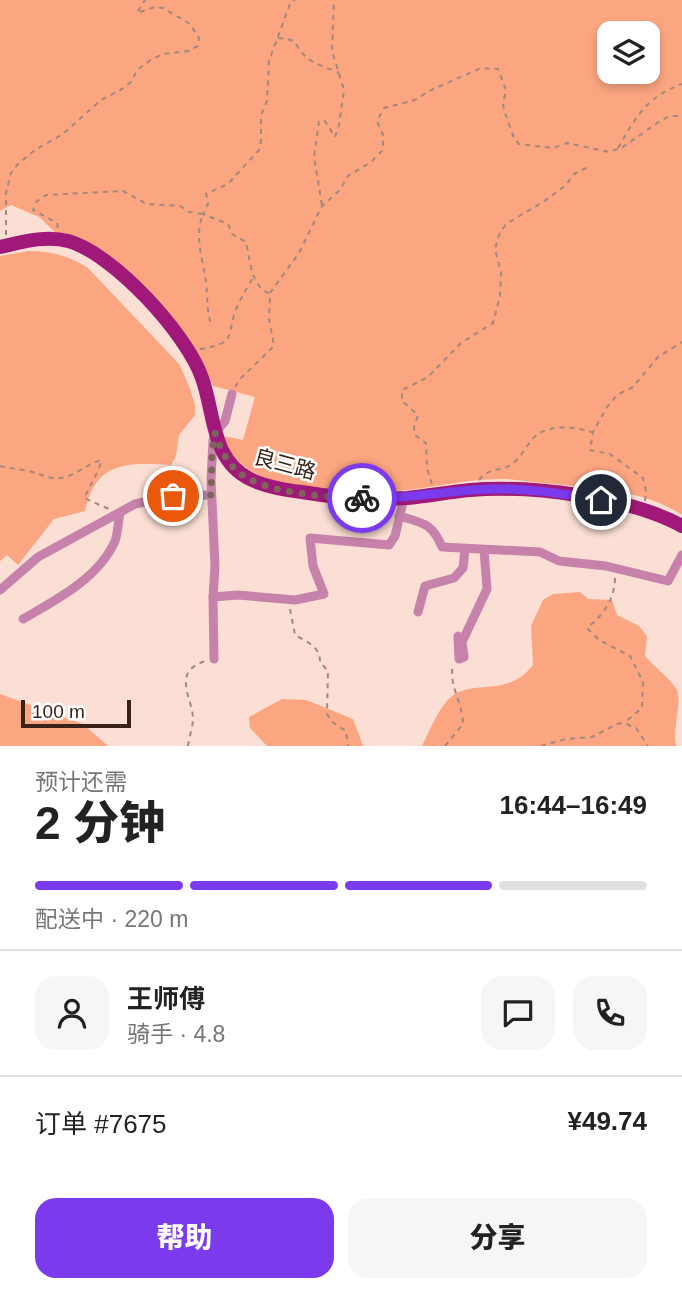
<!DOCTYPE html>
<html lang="zh">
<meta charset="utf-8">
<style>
body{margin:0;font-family:Arial,"Noto Sans SC",sans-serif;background:#f6f6f6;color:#222;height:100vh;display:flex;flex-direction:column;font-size:26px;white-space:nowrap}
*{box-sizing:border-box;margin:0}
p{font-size:23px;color:#767676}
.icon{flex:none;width:38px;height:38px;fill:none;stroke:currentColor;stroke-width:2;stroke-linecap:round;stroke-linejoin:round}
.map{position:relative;height:746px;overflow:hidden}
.side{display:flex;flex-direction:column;background:#fff;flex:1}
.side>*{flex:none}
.fabs{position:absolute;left:597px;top:21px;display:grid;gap:14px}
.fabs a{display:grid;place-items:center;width:63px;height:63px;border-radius:14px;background:#fff;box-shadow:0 4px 10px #0003;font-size:35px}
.scale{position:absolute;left:21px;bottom:18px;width:110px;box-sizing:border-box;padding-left:7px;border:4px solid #3b2218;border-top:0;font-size:19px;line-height:24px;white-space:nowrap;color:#3b2218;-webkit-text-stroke:5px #fff;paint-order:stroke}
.pin{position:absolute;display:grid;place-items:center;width:60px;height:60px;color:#fff;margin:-30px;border:4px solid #fff;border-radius:50%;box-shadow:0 2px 7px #0007}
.courier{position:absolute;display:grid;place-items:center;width:70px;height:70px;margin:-35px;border:5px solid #7c3aed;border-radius:50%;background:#fff;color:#222;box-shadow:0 2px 9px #0007}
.headline em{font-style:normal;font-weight:800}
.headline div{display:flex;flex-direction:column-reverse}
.headline{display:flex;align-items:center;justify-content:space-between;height:119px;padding:0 35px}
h1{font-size:46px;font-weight:800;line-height:52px}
.bar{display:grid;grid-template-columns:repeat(4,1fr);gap:10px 7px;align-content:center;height:84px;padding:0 35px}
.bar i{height:9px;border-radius:5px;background:#e0e0e0}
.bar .current{background:#7c3aed}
.bar p{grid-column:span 4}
.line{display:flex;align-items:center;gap:18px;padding:0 35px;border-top:2px solid #e0e0e0}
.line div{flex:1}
.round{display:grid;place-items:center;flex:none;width:74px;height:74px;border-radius:21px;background:#f6f6f6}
.primary-button{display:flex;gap:14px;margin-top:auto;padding:14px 35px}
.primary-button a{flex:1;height:80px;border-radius:21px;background:#7c3aed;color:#fff;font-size:28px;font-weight:800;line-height:80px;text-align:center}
.primary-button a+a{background:#f6f6f6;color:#222}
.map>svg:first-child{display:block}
.green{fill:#fca581;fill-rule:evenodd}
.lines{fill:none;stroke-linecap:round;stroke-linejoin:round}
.path{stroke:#a2887d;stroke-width:2;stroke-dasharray:5 5;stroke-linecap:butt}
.minor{stroke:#c782ac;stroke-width:9}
.primary{stroke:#a0197a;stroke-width:14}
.done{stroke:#7e645a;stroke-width:7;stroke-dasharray:0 12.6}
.route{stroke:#7c3aed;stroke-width:9}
.labels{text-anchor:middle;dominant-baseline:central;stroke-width:5;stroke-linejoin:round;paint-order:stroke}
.street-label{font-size:21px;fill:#3b2218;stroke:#fff}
</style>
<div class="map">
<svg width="682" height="746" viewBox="0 0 682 746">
<rect width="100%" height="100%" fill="#fbdfd4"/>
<g class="green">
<path d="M0 0H682V515C644 490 598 489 554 484 536 483 518 479 501 479 465 479 430 489 394 491 350 494 269 494 236 459 230 453 227 444 223 436L243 440 255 397 213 386 200 360 113 261 55 232 39 217 11 205 0 211ZM609 33H648V72H609Z"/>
<path d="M29 251C52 251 69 256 88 268L179 364 189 386 195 405V415L179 435 176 456 171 465C128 463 96 460 85 511L54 519 18 565 7 555 0 561V256Z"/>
<path d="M580 592 588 599 612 600 617 615 639 626 647 636 645 656C655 668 669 677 677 690 682 703 672 729 676 746H422C429 732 436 714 446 702 468 675 505 701 533 665L531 626 543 600 553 594Z"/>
<path d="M0 694 83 724 108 746H0Z"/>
<path d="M282 699 306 700 353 719 363 746H267L250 728 249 717Z"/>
</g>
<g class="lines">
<g class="path">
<path d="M278 38C300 40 292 42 304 55 312 64 329 68 339 73"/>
<path d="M618 148C636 117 646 97 682 84"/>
<path d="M322 205 314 157 319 121H325L335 137 339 125 344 90 332 51 334 0"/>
<path d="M58 228 57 223 33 210 36 202 46 195 123 191 147 204 180 206 189 212 203 214C194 236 203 260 206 282 208 299 206 311 212 327"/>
<path d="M6 235V193L11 173 18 164 35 150 63 134 101 100 122 89 132 81 137 70 152 59 163 54 188 51 198 46 199 38 190 24 163 8 155 7 137 13 145 0"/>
<path d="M269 293C251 287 250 259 246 242L232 234 228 224 203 214 208 204 206 194 228 184 259 150 261 141V115L267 101 269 61 291 1 295 0"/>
<path d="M270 293 299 253 322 206 340 190 348 176 371 162 383 150V135L377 121 384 108 415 100 429 91 481 68 498 69 506 90 503 103 504 110 514 138 519 144 553 148 567 143 609 152 623 147 660 121 670 116H682"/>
<path d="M200 349C239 343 225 336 237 307 242 296 248 286 254 276"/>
<path d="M235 387 241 378 274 346 269 319 270 294"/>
<path d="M0 466C9 468 18 469 28 471 43 474 53 483 71 475 82 470 89 464 101 460L99 469 84 498 109 509"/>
<path d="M479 480C492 465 500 473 512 464 523 456 528 441 538 434 554 424 575 427 592 432"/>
<path d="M432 484 427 468 426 443 415 435 414 427 418 415 402 401V390L428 377 461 343 493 323 500 296 501 272 495 249 499 235 506 224 543 202 566 185 574 174 590 166"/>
<path d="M645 501 646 491 643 478 610 454 590 450 593 432 607 407 617 395 633 387 658 357 682 342"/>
<path d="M615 578C614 601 604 614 587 628L599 640 630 656 643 682 642 708 624 723"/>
<path d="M290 609 295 635C307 642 320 646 320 662L328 671 327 714 332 722 346 731 348 746"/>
<path d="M188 746C189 737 193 727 193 718 192 697 171 671 206 661"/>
<path d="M445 746 463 724C463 704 448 683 453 666"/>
<path d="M541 746 566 739 592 737 617 724 624 723 636 728 648 746"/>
</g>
<g class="minor">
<path d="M232 394 225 421 215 433 213 440 211 480 215 566 213 597 238 595 295 600 324 594 313 566 310 538 389 545 395 536 404 498"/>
<path d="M399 516C423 523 432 523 442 547L540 552 559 561 606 566 668 581 682 555"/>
<path d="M0 590 38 557 135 504 173 496 211 495"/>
<path d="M213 597 214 659"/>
<path d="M418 612 425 586 454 578 463 568 465 549"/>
<path d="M23 619C56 600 99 578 115 541 118 533 118 522 120 513"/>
<path d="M458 636 459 659 464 657 462 642 487 589 484 550"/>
</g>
<path class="primary" d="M0 247C22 242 46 235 68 241 113 253 187 334 202 378 215 414 211 460 250 479 266 487 285 490 302 492 336 498 372 500 407 498 428 496 449 492 470 490 531 485 629 497 682 526"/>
</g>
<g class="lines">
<path class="done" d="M173 496 211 495 212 453 215 433C220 446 225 460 236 470 262 494 327 497 362 498"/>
<path class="route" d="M362 498C406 500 448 490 492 489 529 488 565 494 601 500"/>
</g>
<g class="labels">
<g class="street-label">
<text transform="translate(285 464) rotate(15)">良三路</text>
</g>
</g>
</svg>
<div class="fabs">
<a><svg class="icon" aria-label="layers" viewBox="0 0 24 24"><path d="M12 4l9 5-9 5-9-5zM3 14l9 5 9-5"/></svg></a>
</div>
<div class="scale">100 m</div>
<div class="pin" style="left:173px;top:496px;background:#ea580c"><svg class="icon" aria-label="bag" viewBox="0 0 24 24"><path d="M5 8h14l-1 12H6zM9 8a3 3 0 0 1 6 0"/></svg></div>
<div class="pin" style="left:601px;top:500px;background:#1f2937"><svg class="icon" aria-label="home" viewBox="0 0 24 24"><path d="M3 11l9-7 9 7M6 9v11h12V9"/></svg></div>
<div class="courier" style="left:362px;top:498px"><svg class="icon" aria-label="bike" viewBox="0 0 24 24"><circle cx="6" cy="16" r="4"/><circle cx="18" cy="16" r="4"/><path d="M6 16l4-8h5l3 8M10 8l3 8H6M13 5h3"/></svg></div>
</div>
<section class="side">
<div class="headline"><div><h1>2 分钟</h1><p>预计还需</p></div><em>16:44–16:49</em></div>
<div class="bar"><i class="current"></i><i class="current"></i><i class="current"></i><i></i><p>配送中 · 220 m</p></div>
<div class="line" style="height:126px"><a class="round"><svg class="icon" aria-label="person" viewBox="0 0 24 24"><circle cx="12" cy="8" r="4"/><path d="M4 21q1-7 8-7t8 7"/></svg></a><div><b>王师傅</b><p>骑手 · 4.8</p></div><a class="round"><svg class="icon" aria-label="chat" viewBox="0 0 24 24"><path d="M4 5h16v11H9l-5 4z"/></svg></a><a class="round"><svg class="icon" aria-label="phone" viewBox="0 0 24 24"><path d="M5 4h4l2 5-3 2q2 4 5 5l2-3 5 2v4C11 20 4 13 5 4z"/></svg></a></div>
<div class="line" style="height:91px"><div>订单 #7675</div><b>¥49.74</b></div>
<div class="primary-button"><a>帮助</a><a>分享</a></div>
</section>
